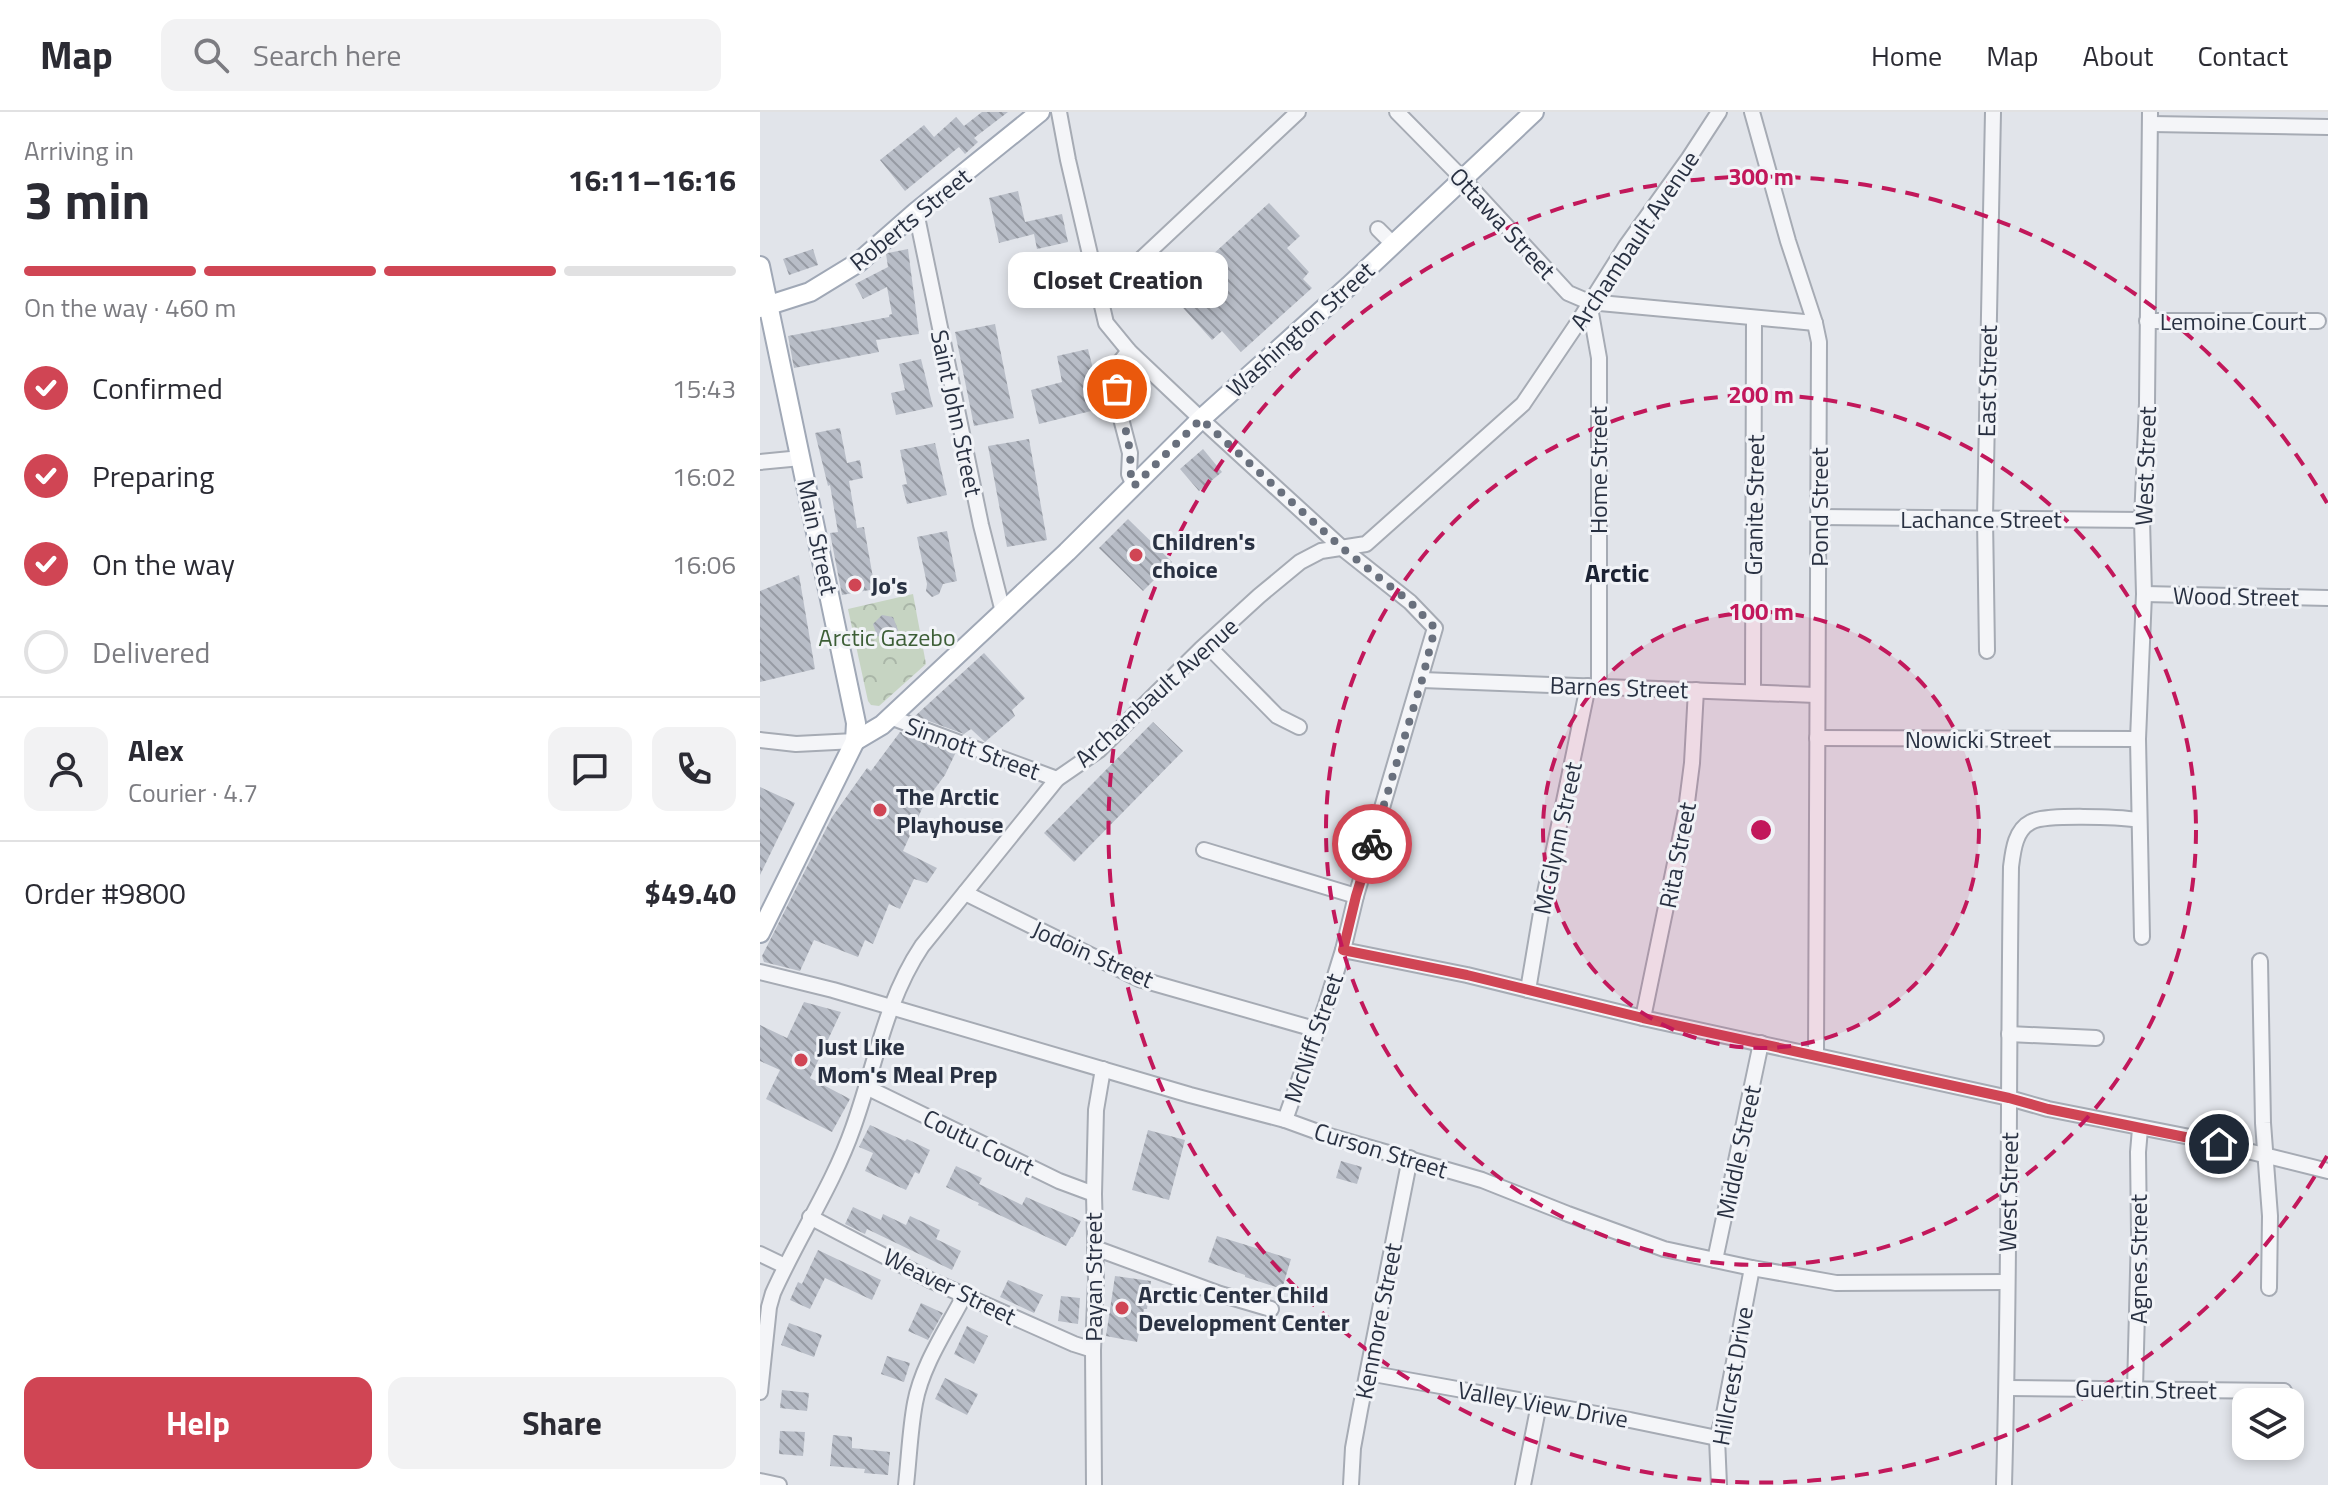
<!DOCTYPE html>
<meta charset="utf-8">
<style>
body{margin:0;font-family:"Titillium Web",sans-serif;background:#f2f2f3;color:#2b2b33;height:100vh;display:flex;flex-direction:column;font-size:30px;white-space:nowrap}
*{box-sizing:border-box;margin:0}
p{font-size:26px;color:#7c7c81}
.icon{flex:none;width:44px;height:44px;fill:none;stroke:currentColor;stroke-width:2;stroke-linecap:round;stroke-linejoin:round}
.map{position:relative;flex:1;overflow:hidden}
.details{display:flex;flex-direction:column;background:#fff;width:760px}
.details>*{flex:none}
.controls{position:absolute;left:1472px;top:1276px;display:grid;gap:16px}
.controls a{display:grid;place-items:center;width:72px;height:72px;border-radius:16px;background:#fff;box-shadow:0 4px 12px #0003;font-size:40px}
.pin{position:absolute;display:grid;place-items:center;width:68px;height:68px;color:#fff;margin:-34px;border:4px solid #fff;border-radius:50%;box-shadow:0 2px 8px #0007}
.courier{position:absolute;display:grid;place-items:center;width:80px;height:80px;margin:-40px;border:6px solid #d04554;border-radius:50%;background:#fff;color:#222;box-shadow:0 2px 10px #0007}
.bubble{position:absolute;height:56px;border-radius:16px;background:#fff;box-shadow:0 4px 12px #0003;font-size:26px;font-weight:700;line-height:56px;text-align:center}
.head em{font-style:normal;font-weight:700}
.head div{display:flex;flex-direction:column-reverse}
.head{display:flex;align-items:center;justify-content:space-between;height:136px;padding:0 24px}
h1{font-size:52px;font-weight:700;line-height:60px}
.bar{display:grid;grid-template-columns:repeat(4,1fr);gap:12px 8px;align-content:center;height:96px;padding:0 24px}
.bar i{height:10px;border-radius:6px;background:#e1e1e2}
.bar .current{background:#d04554}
.bar p{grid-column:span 4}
.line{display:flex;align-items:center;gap:20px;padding:0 24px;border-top:2px solid #e1e1e2}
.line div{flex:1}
.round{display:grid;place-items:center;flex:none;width:84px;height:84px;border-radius:16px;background:#f2f2f3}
ol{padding:0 24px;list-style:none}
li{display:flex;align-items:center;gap:24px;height:88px}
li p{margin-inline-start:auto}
li .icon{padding:8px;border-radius:50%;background:#d04554;color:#fff;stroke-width:4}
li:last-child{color:#7c7c81}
li i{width:44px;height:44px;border:4px solid #e1e1e2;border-radius:50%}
.cta{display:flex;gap:16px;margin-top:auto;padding:16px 24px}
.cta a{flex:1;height:92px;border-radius:16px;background:#d04554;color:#fff;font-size:32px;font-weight:700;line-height:92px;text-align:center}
.cta a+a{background:#f2f2f3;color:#2b2b33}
header{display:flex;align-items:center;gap:48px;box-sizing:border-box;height:112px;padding:0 40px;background:#fff;border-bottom:2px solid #e1e1e2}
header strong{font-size:38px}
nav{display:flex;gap:44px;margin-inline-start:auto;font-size:28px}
.search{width:560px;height:72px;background:#f2f2f3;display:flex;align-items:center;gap:20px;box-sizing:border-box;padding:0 28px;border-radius:16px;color:#7c7c81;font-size:30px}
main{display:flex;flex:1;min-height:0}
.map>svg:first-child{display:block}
.park{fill:url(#park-crowns)}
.building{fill:url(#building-back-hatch)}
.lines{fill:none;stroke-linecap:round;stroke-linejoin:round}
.minor-casing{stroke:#a6abb4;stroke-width:18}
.major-casing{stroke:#a0a8b6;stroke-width:22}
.minor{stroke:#f4f5f8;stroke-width:14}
.major{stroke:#fff;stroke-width:18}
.done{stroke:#69707d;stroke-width:8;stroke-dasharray:0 14.4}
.route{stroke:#d04554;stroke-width:10}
.ring{fill:none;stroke:#c2185b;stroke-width:4;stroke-dasharray:14 10}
.poi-dot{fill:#d04554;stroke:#f1f3f7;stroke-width:3}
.labels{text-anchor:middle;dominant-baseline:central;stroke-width:6;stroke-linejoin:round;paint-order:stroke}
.street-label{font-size:24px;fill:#293142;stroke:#f1f3f7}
.poi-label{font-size:24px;font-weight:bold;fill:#293142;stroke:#f1f3f7;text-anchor:start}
.park-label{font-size:24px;fill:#3c5e36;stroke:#f1f3f7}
.neighbourhood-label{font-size:26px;font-weight:bold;fill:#1b2233;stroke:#f1f3f7}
.centre{fill:#c2185b;stroke:#f1f3f7;stroke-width:4}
.ring-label{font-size:24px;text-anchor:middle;font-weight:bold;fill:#c2185b;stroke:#f1f3f7;stroke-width:6;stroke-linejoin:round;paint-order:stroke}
</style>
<header>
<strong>Map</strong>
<div class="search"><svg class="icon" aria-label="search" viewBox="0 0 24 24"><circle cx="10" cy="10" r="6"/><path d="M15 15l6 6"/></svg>Search here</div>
<nav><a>Home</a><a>Map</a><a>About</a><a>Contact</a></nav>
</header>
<main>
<section class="details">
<div class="head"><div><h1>3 min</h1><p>Arriving in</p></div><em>16:11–16:16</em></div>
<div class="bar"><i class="current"></i><i class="current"></i><i class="current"></i><i></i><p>On the way · 460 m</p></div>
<ol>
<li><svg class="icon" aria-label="check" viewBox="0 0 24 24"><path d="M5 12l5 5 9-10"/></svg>Confirmed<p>15:43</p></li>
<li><svg class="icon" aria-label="check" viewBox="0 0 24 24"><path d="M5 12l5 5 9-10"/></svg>Preparing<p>16:02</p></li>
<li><svg class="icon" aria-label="check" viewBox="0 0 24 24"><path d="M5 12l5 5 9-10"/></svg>On the way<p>16:06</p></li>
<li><i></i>Delivered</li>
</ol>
<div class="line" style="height:144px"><a class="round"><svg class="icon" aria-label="person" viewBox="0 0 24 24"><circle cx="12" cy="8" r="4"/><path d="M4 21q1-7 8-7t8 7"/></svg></a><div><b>Alex</b><p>Courier · 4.7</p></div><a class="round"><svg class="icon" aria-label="chat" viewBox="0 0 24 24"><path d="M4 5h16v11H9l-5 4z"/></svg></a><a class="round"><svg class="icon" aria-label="phone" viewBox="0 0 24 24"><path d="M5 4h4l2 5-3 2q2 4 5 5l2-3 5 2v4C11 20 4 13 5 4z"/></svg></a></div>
<div class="line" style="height:104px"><div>Order #9800</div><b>$49.40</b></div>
<div class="cta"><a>Help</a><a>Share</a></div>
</section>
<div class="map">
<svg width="1568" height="1373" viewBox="0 0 1568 1373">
<defs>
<pattern id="park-crowns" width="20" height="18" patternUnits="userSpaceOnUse" patternTransform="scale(2)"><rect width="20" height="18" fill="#c6d4c2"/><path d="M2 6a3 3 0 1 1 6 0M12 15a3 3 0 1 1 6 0" fill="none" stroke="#aab6a8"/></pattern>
<pattern id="building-back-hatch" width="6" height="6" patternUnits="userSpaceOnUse" patternTransform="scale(2)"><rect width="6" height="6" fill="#b8bdc7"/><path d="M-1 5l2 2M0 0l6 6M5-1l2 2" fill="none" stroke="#969aa3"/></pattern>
</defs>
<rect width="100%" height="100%" fill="#e1e4ea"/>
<path class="park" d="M153 482 166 552 119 594 111 593 108 589 88 497Z"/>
<g class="building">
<path d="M222 0H248L214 26 218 30 205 42 199 35 145 79 120 48 164 13 174 25 196 5 204 14Z"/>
<path d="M258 79 265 110 302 102 308 130 277 137 274 122 239 131 229 86Z"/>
<path d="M509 91 540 124 527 136 549 160 543 167 552 176 481 240 462 219 452 228 416 188 422 184 415 177Z"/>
<path d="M53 137 58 153 29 163 23 147Z"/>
<path d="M148 137 159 222 116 228 119 240 34 256 28 224 129 205V203L132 202 127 175 103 187 95 172 128 155 126 142 128 141Z"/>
<path d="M235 212 254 306 214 314 195 220Z"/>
<path d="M328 237 334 261H331L339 297 279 312 271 278 302 270 297 244Z"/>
<path d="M161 247 173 295 136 303 131 281 145 278 139 252Z"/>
<path d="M80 316 87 351 100 348 103 366 89 369 97 416 104 415 115 477 82 483 70 421 78 420 70 373 68 374 55 321Z"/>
<path d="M269 327 287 428 247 435 228 334Z"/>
<path d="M175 331 187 383 147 392 142 373 147 372 140 338Z"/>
<path d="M443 337 462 360 439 379 420 357Z"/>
<path d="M368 407 412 450 383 479 339 436Z"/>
<path d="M187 419 197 469 183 472 179 482 172 485 166 479 167 472 157 425Z"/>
<path d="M39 463 55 557 0 570V479Z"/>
<path d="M122 503 133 505 138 518 130 526 117 524 113 512Z"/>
<path d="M224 541 265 586 252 598 255 604 225 630 211 617 204 622 155 604Z"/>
<path d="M393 610 423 639 314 750 284 721Z"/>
<path d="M140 620 196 640 185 663 165 690 143 739 177 756 167 771 154 767 140 797 129 792 113 832 105 828 98 845 54 828 40 859 4 850 2 844 72 705 107 656 111 659Z"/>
<path d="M0 675 35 691 0 763Z"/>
<path d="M44 890 81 900 50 966 90 987 72 1020 6 987 20 958 0 949V913L27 926Z"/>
<path d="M110 1013 145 1029 147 1027 170 1038 159 1062 155 1060 146 1078 105 1059 113 1041 99 1035Z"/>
<path d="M388 1018 425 1028 409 1088 372 1078Z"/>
<path d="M581 1049 602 1055 597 1072 576 1066Z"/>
<path d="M196 1054 222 1066 219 1072 262 1093 266 1085 321 1109 313 1125H311L306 1134 218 1093 219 1091 186 1075Z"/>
<path d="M93 1095 121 1108 123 1102 146 1113 150 1104 180 1118 176 1127 201 1139 192 1158 107 1117 105 1122 85 1112Z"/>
<path d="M457 1124 531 1147 522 1177 485 1165V1163L448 1150Z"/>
<path d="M58 1138 121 1168 112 1188 65 1166 50 1197 30 1188 38 1170 42 1172Z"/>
<path d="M355 1164 391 1169 387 1197H384L377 1230 346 1224Z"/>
<path d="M248 1168 283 1183 274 1201 240 1185Z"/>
<path d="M301 1184 320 1186 318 1212 298 1209Z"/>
<path d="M161 1191 183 1201 168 1228 148 1219Z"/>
<path d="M29 1211 62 1223 54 1245 21 1233Z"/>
<path d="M207 1214 228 1224 214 1252 194 1242Z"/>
<path d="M127 1244 150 1251 144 1270 121 1262Z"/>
<path d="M185 1266 218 1282 207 1303 175 1287Z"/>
<path d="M22 1278 49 1281 47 1299 20 1296Z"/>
<path d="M20 1319 45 1320 43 1344 19 1342Z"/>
<path d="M73 1323 92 1325V1336L130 1340 128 1363 104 1361 105 1357 70 1354Z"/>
</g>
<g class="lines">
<defs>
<g id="minor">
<path d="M299 0 308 48 346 211 369 239 441 307 582 436 650 490 675 516 596 784 583 838 566 893 525 1008"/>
<path d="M637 0 703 67 808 181 829 190 1055 211"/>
<path d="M992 0 1028 129 1055 211 1059 230 1056 943"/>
<path d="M1391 12 1568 15"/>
<path d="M156 100 221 413 243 500"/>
<path d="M618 117 634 133"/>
<path d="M338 183 379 149 538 0"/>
<path d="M829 190 839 246V575"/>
<path d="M1387 209H1558"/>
<path d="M369 239 355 256 359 299 370 341 369 362 374 374"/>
<path d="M0 350 41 346"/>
<path d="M1060 405 1382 408"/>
<path d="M1384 482 1568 486"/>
<path d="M447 533 517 604 539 615"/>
<path d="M1227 539 1225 406 1233 0"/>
<path d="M662 568 1056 583"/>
<path d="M993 579 994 206"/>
<path d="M130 605 297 667"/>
<path d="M1057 626 1378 627"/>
<path d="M0 628 36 632 95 629"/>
<path d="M444 738 596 784"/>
<path d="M205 781 379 867 558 918"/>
<path d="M1382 825 1378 627 1384 482 1382 408 1387 291 1390 0"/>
<path d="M583 838 707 863 883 906 1249 986 1288 997 1435 1026 1568 1059"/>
<path d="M1500 849 1503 1011 1510 1104 1509 1176"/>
<path d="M0 860 73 878 430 983 525 1008 569 1024 722 1068 808 1102 904 1137 992 1156 1076 1171 1246 1170"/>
<path d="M768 878 782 795 828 574"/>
<path d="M883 906 926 698 932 651 936 578"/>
<path d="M1249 922 1336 926"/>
<path d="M106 975 299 1069 334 1082"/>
<path d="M50 1105 170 1168 314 1232 333 1238"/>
<path d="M335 1136 460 1182 511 1197"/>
<path d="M0 1142 25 1154"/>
<path d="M955 1148 1001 931"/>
<path d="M608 1261 870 1308 957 1326"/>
<path d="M1248 1276 1524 1279"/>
<path d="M1375 1277 1379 1121 1378 1040 1380 1017"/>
<path d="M0 1280 9 1195 13 1181C38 1125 73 1073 93 1016 115 955 125 889 162 834L297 667 339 638 441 537 499 484 540 450 561 439 606 432 763 292 815 215 866 134 929 46 959 0"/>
<path d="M0 1369 19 1373"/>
<path d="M146 1373C149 1346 150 1318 155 1291 162 1253 187 1217 205 1182"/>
<path d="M334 1373 333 1238 336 1168 334 1082 336 998 343 957"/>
<path d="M591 1373 593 1336 600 1298 650 1046"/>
<path d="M763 1373 779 1292"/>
<path d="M959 1373 957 1326 964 1302 992 1156"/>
<path d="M1244 1373C1250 1167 1248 961 1251 755 1253 739 1255 718 1271 710 1285 702 1360 705 1378 708"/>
</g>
<g id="major">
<path d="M0 154 96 611 95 629 0 821"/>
<path d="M0 196 50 180 99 150 156 100 280 0"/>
<path d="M95 629 122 613 307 440 441 307 589 174 774 0"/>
</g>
</defs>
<use href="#minor" class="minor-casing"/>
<use href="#major" class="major-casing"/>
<use href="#minor" class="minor"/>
<use href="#major" class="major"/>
</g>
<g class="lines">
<path class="done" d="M357 277C359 299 368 320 370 342 371 355 369 361 374 374L441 307 582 436 650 490 675 516 662 568 612 732"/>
<path class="route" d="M612 732 596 784 583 838 707 863 883 906 1249 986 1288 997 1459 1032"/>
</g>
<circle cx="1001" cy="718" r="218" fill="#c2185b" fill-opacity=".12"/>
<g class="ring">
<circle cx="1001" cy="718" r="218"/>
<circle cx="1001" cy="718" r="435"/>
<path d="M1567 1044A653 653 0 1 1 1567 391"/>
</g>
<g class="poi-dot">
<circle cx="376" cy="443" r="8"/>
<circle cx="95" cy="473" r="8"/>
<circle cx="120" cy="698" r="8"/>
<circle cx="41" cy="948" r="8"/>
<circle cx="362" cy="1196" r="8"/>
</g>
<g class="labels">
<g class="street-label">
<text transform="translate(150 107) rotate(-39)">Roberts Street</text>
<text transform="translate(743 111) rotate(47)">Ottawa Street</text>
<text transform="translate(874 128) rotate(-56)">Archambault Avenue</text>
<text x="1473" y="209">Lemoine Court</text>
<text transform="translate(540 217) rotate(-42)">Washington Street</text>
<text transform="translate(1227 269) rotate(-89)">East Street</text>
<text transform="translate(197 301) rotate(78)">Saint John Street</text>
<text transform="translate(1385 354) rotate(-88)">West Street</text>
<text transform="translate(838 358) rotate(-90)">Home Street</text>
<text transform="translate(994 393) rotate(-89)">Granite Street</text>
<text transform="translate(1059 395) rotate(-90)">Pond Street</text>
<text x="1221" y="407">Lachance Street</text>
<text transform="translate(58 425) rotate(78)">Main Street</text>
<text transform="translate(1476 484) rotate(1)">Wood Street</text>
<text transform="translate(859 575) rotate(2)">Barnes Street</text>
<text transform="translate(396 580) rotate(-42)">Archambault Avenue</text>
<text x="1218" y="627">Nowicki Street</text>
<text transform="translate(213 636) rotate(20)">Sinnott Street</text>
<text transform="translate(797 726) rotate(-78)">McGlynn Street</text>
<text transform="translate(917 743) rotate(-79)">Rita Street</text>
<text transform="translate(333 842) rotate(24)">Jodoin Street</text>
<text transform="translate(553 926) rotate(-71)">McNiff Street</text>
<text transform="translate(219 1030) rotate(26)">Coutu Court</text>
<text transform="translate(621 1038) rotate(17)">Curson Street</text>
<text transform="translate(978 1040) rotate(-78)">Middle Street</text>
<text transform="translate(1248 1080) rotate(-89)">West Street</text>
<text transform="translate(1378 1147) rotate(-90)">Agnes Street</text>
<text transform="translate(333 1165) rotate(-90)">Payan Street</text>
<text transform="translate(190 1174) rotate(26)">Weaver Street</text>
<text transform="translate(618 1209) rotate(-79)">Kenmore Street</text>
<text transform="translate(972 1264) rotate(-80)">Hillcrest Drive</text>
<text transform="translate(1386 1277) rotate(1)">Guertin Street</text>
<text transform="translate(783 1292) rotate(10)">Valley View Drive</text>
</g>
<g class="poi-label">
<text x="392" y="429">Children's<tspan x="392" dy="28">choice</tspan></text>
<text x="111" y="473">Jo's</text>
<text x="136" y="684">The Arctic<tspan x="136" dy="28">Playhouse</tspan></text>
<text x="57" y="934">Just Like<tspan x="57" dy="28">Mom's Meal Prep</tspan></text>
<text x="378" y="1182">Arctic Center Child<tspan x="378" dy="28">Development Center</tspan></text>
</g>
<g class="park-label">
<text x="127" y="525">Arctic Gazebo</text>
</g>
<g class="neighbourhood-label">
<text x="857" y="460">Arctic</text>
</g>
</g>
<circle cx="1001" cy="718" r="12" class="centre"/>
<g class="ring-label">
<text x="1001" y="73">300 m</text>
<text x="1001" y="291">200 m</text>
<text x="1001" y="508">100 m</text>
</g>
</svg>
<div class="controls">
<a><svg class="icon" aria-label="layers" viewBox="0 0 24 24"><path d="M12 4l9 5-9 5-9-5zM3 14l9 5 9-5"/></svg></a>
</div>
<div class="pin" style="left:357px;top:277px;background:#ea580c"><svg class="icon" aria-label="bag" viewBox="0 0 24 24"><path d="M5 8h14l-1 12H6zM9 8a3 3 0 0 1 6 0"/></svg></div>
<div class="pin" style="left:1459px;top:1032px;background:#1f2937"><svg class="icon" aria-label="home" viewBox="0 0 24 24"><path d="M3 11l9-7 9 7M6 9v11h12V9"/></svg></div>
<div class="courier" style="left:612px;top:732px"><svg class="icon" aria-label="bike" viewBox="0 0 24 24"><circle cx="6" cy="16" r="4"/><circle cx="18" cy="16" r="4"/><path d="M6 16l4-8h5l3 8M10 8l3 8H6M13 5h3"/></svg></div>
<div class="bubble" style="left:248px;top:140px;width:220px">Closet Creation</div>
</div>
</main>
